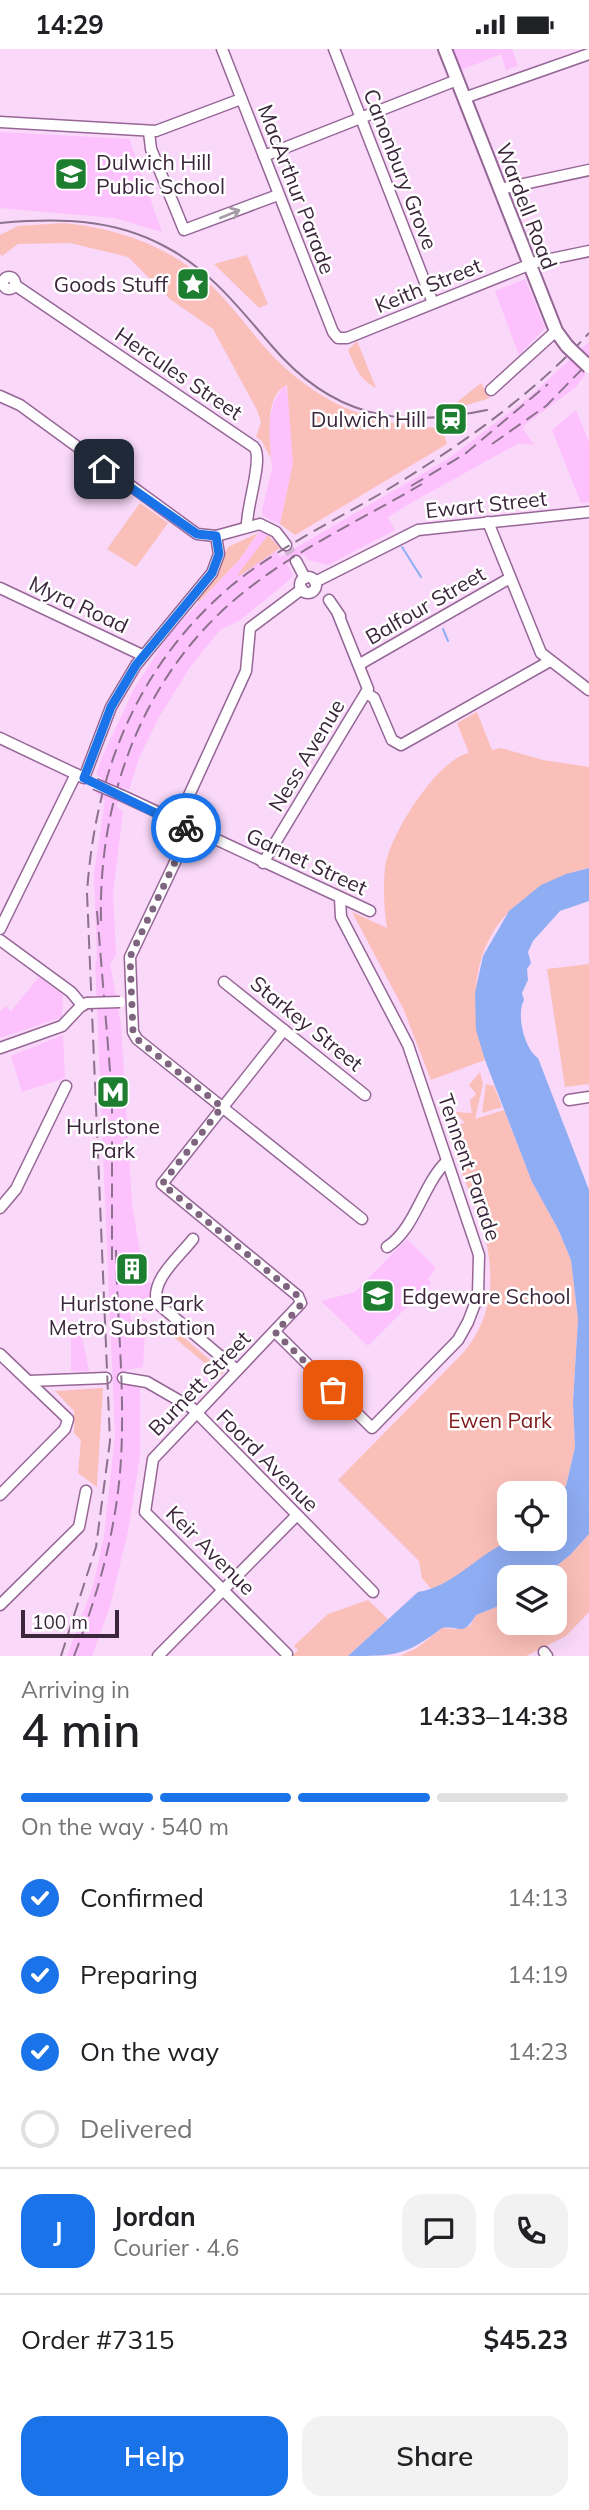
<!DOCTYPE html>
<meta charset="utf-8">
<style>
body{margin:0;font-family:Mulish,sans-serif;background:#f2f2f2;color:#202124;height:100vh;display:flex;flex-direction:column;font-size:26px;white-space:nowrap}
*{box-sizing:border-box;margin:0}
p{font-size:23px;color:#757577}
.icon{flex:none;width:38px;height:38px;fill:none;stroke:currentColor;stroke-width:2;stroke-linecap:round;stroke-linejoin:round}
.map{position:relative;height:1607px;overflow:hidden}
.sheet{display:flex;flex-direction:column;background:#fff;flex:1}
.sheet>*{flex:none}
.controls{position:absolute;left:497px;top:1432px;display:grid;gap:14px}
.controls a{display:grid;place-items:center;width:70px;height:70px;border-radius:14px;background:#fff;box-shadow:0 7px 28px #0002;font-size:35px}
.scale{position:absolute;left:21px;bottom:18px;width:98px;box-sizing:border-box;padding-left:7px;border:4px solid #3b263b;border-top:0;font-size:19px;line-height:24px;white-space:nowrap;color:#3b263b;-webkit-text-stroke:5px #fff;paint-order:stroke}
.pin{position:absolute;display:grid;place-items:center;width:60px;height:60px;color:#fff;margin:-30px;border-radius:14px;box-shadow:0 4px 10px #0006}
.courier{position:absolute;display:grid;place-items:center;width:70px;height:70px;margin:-35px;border:5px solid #1a73e8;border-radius:50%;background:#fff;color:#222;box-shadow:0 2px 9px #0007}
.headline em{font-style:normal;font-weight:600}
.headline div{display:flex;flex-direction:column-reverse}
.headline{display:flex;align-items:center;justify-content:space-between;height:119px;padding:0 21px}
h1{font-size:46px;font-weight:600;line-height:52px}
.bar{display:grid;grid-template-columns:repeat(4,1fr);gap:10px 7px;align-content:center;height:84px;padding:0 21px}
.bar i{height:9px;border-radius:5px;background:#e0e0e0}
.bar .on{background:#1a73e8}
.bar p{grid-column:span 4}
.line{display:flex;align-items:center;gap:18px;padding:0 21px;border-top:2px solid #e0e0e0}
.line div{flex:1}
.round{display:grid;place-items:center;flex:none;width:74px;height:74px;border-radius:21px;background:#f2f2f2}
ol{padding:0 21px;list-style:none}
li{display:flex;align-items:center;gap:21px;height:77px}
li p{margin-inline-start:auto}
li .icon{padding:7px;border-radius:50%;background:#1a73e8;color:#fff;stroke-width:4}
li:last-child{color:#757577}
li i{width:38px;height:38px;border:4px solid #e0e0e0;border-radius:50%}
.action{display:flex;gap:14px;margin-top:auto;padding:14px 21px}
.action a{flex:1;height:80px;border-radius:21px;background:#1a73e8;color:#fff;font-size:28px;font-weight:600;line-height:80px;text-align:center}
.action a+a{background:#f2f2f2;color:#202124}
.status{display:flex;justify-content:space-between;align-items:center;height:49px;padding:0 35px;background:#fff;direction:ltr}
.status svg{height:19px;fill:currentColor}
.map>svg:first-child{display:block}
.built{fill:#fdc1fe}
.green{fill:#fbbfb9}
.water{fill:#8fadf3}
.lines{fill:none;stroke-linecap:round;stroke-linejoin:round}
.stream{stroke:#8fadf3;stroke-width:2}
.minor-tunnel{stroke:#d3b4d3;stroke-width:10;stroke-dasharray:10 5;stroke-linecap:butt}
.minor-casing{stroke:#966697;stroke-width:13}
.major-casing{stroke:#966697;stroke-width:16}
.minor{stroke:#fff;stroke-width:10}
.major{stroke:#fff;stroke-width:12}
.tram{stroke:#8b718b;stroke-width:2}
.rail{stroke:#8b718b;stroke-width:2;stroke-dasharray:14 7;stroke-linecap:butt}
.minor-bridge-casing{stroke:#966697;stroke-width:13;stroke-linecap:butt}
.major-bridge-casing{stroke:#966697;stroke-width:16;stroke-linecap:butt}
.minor-bridge{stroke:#fff;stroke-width:10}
.major-bridge{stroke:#fff;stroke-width:12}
.oneway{stroke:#a79da7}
.done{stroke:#7e647e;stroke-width:7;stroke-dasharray:0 12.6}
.route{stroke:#1a73e8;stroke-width:9}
.labels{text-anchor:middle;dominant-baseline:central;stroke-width:5;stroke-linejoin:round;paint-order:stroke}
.poi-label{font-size:21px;fill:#3b263b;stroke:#fff;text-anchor:start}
.street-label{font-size:21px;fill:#3b263b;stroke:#fff}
.park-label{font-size:21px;fill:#811b1b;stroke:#fff}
</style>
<div class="status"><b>14:29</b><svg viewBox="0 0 49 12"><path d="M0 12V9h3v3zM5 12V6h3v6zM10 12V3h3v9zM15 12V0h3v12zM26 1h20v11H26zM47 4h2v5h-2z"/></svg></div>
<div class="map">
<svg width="589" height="1607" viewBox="0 0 589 1607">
<rect width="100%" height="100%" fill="#f9d8f9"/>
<g class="built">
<path d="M448 0H512L518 17 506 21 501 5 456 23Z"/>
<path d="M0 83 129 90 162 183 115 169 0 159Z"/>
<path d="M525 230 545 279 519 306 495 242Z"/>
<path d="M589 293V320L576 338 522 378 534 396 519 394 416 451 388 468 395 481 328 516 308 511 304 505 287 515 293 526 287 533 239 572 220 581 190 618 159 668 139 709 129 741 123 738 116 758 123 762 113 845 116 906 110 915 121 975 132 1155 145 1234 151 1233 150 1242 157 1261 130 1264 131 1271 146 1269 143 1318 126 1321 127 1333 140 1339V1407L128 1482 110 1557 92 1607H67L93 1537 104 1487 115 1387 95 913 97 912 94 824 105 752 96 744 102 730 96 725 103 706 134 640 168 587 239 511 260 482 268 486 239 527 275 502 280 508 448 410 528 349Z"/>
<path d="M285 335 291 361 293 414 280 475 263 467 262 461 272 421 269 374 274 352Z"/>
<path d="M576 361 589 393V453L581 454 552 381Z"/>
<path d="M39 928 63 946 62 968 0 989V963L5 957 11 962Z"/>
<path d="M63 986 65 1029 22 1043 11 1007Z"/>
<path d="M407 1190 436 1219 428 1230 431 1234 368 1297 321 1252 355 1243Z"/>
<path d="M71 1278H80L89 1322H71Z"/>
</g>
<g class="green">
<path d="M64 174C113 179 162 194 201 227 224 247 241 270 261 294 309 350 368 378 442 379L447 395 295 486 280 475 293 414 287 336C264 345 270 390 271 410L262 392 256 388 261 373 257 361 213 280 171 251 128 208 70 194 18 195 2 207 0 205V186L18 177Z"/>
<path d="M247 206 268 255 259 259 214 215Z"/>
<path d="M357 292 376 339C359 330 355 318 348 301Z"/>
<path d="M481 334 490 349 451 361V358Z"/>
<path d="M140 454 168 474 136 518 107 500Z"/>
<path d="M258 484 239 511 199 553 196 549 212 529 228 498Z"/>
<path d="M268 486 280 499 239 527 238 525Z"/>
<path d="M477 663 492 701 501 699 543 711 589 718V819C574 821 562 829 549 835 476 870 464 937 485 1011L431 1031 403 959 352 863 387 879C384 860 383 839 385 819 388 788 437 710 469 704L457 674Z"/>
<path d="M589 915V1035L565 1038 547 920Z"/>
<path d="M480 1023 483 1035 475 1070 504 1061 532 1133 558 1180 571 1211 578 1270 573 1353 575 1398 566 1437 559 1447H555V1444H509V1489H520L432 1541 422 1529 419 1512 338 1431 463 1304C506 1254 491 1191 468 1139 459 1118 454 1094 447 1073L457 1076 465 1074 455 1063 472 1064 470 1051 476 1045 469 1036Z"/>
<path d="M486 1035 494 1037 502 1058 482 1064Z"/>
<path d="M161 1269 224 1323 220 1327 157 1274Z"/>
<path d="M103 1339 97 1435V1438L78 1424 81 1391 74 1384V1362L55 1342Z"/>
<path d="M589 1485V1563L566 1587 526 1607H400L417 1599 442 1579 456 1580 470 1577 476 1566 509 1553V1573H555V1528H543L570 1506Z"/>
<path d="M368 1551 388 1570 348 1607H292L298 1601 294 1597 328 1565Z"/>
</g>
<path class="water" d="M589 819V852L560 862 533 892 528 903 531 914 527 920 528 931 522 944 524 951C516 964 524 1000 538 1009L589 1141V1485L570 1506 543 1528H509V1553L476 1566C462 1589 462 1576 442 1579 405 1607 395 1607 348 1607L418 1543C458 1537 485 1495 521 1489 532 1487 544 1489 555 1489V1447L566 1437 575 1398 573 1353 578 1270 571 1211 558 1180 532 1133 485 1011 476 981 475 944 483 907 509 862 541 836 566 825Z"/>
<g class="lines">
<g class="stream">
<path d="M402 498 421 528"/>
<path d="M443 580 448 592"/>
</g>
<path class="minor-tunnel" d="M286 496 296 512"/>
<defs>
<g id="minor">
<path d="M222 0 333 283 338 289H347L536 213 589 202"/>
<path d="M334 0 433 254"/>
<path d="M464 49 589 5"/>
<path d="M0 73 156 82 241 50"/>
<path d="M149 83 151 100 184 181 278 146"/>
<path d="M264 107 457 31"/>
<path d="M500 140 589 121"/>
<circle cx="9" cy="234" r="6"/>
<path d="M15 236 254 398C264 409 246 458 247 477"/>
<path d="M491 341 556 282"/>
<path d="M0 347 20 356 197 485 216 487 260 475 276 483 286 496"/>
<path d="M488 473 541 604 589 641"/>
<path d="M296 512 305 529"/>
<circle cx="308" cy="536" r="8"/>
<path d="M315 533 418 481 589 463"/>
<path d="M0 539 142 606"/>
<path d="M302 540 250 579 246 622 185 755V792L130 908 133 983 137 990 362 1170"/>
<path d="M329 551 340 567"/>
<path d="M360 615 510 529"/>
<path d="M366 644 374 649 392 691 401 696 550 612"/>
<path d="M0 689 82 728"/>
<path d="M84 729 111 658 136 616 212 524 219 505 216 487"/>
<path d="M123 747 370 862"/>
<path d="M263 814 368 640 338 565"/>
<path d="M0 880 76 725"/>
<path d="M0 891 71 943 82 956"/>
<path d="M224 933 365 1046"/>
<path d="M284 981 162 1135 298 1247 301 1254 153 1410 145 1463 287 1605"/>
<path d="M0 999 62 977 80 958 87 954"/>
<path d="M569 1051 589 1048"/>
<path d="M0 1159 16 1140 66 1037"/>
<path d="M193 1190C180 1207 150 1231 157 1254L237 1321"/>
<path d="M387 1198C416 1179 422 1136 447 1112"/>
<path d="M275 1283 372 1379 458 1291 468 1273 478 1247 479 1206 408 996 341 868 340 849"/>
<path d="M0 1305 68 1370 65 1380 0 1446"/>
<path d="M123 1329 147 1333 192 1359 373 1543"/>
<path d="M29 1332 106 1329"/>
<path d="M0 1556 79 1478 86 1442"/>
<path d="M544 1603 547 1607"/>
<path d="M158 1607 296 1467"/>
</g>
<path id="major" d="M445 0 556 282 567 297"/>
</defs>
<use href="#minor" class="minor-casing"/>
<use href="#major" class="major-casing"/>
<use href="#minor" class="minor"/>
<use href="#major" class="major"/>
<path class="tram" d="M0 174C59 169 113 169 166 198 211 222 239 259 271 296 332 368 398 380 487 361"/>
<g class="rail">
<path d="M492 395 546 357 589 313"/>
<path d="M411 437 465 405 548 335"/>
<path d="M97 862 112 1046V1211"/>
<path d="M101 872C98 743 147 615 253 536 304 497 366 468 422 435"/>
<path d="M61 1607 96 1498 110 1392 87 844C95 723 137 617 231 537 276 500 330 474 380 445 454 401 531 348 589 284"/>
<path d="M74 1607C99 1543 117 1478 121 1410 125 1340 117 1270 116 1201"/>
</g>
<defs>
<g id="minor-bridge">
<path d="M95 735 123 747"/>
<path d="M87 954 120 953"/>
</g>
<path id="major-bridge" d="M567 297 589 318"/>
</defs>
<use href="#minor-bridge" class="minor-bridge-casing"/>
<use href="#major-bridge" class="major-bridge-casing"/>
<use href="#minor-bridge" class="minor-bridge"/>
<use href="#major-bridge" class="major-bridge"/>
</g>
<defs><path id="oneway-shaft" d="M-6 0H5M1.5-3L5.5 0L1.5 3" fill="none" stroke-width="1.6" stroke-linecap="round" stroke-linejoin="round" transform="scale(1.75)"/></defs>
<use class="oneway" href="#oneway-shaft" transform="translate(230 165) rotate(-22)"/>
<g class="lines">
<path class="done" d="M186 779 185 792 130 908 133 983 137 990 222 1058 162 1135 298 1247 300 1258 275 1283 333 1341"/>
<path class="route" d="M104 420 197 485 216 487 219 505 212 524 136 616 111 658 84 729 186 779"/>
</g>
<defs>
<symbol id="school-square" viewBox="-11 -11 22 22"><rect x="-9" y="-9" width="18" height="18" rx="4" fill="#1e7e30" stroke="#fff"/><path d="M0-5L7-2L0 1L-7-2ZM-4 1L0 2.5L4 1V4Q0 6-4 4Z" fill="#fff"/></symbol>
<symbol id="sight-square" viewBox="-11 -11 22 22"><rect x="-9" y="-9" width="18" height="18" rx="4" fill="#1e7e30" stroke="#fff"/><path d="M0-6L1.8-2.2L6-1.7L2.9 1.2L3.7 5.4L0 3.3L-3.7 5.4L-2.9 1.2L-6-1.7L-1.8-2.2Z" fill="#fff"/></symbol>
<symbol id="station-square" viewBox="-11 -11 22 22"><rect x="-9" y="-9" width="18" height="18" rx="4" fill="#1e7e30" stroke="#fff"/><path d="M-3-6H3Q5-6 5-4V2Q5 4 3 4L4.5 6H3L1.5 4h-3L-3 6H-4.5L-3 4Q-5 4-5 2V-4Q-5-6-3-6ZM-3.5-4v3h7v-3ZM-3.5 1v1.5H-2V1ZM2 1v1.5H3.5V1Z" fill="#fff"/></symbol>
<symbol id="metro-square" viewBox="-11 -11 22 22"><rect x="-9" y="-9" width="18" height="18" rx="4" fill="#1e7e30" stroke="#fff"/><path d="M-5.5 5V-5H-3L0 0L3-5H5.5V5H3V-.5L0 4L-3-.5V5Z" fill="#fff"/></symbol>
<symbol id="building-square" viewBox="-11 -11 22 22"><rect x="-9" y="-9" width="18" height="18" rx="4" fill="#1e7e30" stroke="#fff"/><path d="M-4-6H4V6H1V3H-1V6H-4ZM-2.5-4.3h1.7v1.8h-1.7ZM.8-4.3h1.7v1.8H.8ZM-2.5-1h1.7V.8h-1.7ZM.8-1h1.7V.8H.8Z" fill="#fff"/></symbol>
</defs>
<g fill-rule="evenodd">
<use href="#school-square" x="52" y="106" width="38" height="38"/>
<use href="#sight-square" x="174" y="216" width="38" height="38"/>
<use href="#station-square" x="432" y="351" width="38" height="38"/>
<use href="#metro-square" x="94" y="1024" width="38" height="38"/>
<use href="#building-square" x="113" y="1201" width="38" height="38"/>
<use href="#school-square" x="359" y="1228" width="38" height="38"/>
</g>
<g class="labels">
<g class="poi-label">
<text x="96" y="113">Dulwich Hill<tspan x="96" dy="24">Public School</tspan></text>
<text x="168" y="235" text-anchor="end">Goods Stuff</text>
<text x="426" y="370" text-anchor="end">Dulwich Hill</text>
<text x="113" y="1077" text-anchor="middle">Hurlstone<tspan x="113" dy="24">Park</tspan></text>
<text x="402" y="1247">Edgeware School</text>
<text x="132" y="1254" text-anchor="middle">Hurlstone Park<tspan x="132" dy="24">Metro Substation</tspan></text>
</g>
<g class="street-label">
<text transform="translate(401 120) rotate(69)">Canonbury Grove</text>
<text transform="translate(297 140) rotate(69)">MacArthur Parade</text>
<text transform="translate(527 157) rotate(69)">Wardell Road</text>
<text transform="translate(428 236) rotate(-22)">Keith Street</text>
<text transform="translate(179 324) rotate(34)">Hercules Street</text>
<text transform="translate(486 455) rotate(-6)">Ewart Street</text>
<text transform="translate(79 555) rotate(25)">Myra Road</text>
<text transform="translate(425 556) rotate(-30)">Balfour Street</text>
<text transform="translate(306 706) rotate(-59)">Ness Avenue</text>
<text transform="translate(307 812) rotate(25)">Garnet Street</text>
<text transform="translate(307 974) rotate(39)">Starkey Street</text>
<text transform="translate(470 1118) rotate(71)">Tennent Parade</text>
<text transform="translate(199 1334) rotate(-46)">Burnett Street</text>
<text transform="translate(268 1411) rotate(45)">Foord Avenue</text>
<text transform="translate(211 1501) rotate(45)">Keir Avenue</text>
</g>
<g class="park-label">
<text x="500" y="1371">Ewen Park</text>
</g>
</g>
</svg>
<div class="controls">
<a><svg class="icon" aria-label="locate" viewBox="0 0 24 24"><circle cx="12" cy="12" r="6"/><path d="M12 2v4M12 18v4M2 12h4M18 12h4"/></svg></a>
<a><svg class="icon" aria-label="layers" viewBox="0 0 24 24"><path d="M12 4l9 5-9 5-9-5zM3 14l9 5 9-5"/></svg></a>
</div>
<div class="scale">100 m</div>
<div class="pin" style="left:333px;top:1341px;background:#ea580c"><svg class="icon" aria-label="bag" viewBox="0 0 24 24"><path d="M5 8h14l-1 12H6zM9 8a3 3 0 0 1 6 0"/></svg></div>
<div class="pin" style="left:104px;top:420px;background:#1f2937"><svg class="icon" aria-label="home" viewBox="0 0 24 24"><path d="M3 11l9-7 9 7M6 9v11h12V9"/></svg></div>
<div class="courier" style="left:186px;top:779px"><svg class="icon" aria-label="bike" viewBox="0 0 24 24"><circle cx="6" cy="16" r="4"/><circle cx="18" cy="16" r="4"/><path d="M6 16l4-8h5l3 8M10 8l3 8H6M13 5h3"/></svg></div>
</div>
<section class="sheet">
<div class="headline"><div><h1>4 min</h1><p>Arriving in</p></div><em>14:33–14:38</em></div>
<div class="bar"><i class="on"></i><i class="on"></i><i class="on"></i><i></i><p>On the way · 540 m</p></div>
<ol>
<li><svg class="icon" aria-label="check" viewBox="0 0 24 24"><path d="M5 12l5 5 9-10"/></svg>Confirmed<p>14:13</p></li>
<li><svg class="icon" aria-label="check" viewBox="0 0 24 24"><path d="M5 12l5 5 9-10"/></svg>Preparing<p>14:19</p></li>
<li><svg class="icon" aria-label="check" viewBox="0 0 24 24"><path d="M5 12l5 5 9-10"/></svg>On the way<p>14:23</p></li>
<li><i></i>Delivered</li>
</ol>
<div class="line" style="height:126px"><b class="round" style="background:#1a73e8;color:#fff">J</b><div><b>Jordan</b><p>Courier · 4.6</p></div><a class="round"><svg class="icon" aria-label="chat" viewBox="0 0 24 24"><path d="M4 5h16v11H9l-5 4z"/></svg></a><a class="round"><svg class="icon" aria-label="phone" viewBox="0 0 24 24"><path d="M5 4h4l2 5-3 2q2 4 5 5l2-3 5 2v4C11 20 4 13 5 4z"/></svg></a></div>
<div class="line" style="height:91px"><div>Order #7315</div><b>$45.23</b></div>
<div class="action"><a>Help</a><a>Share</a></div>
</section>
